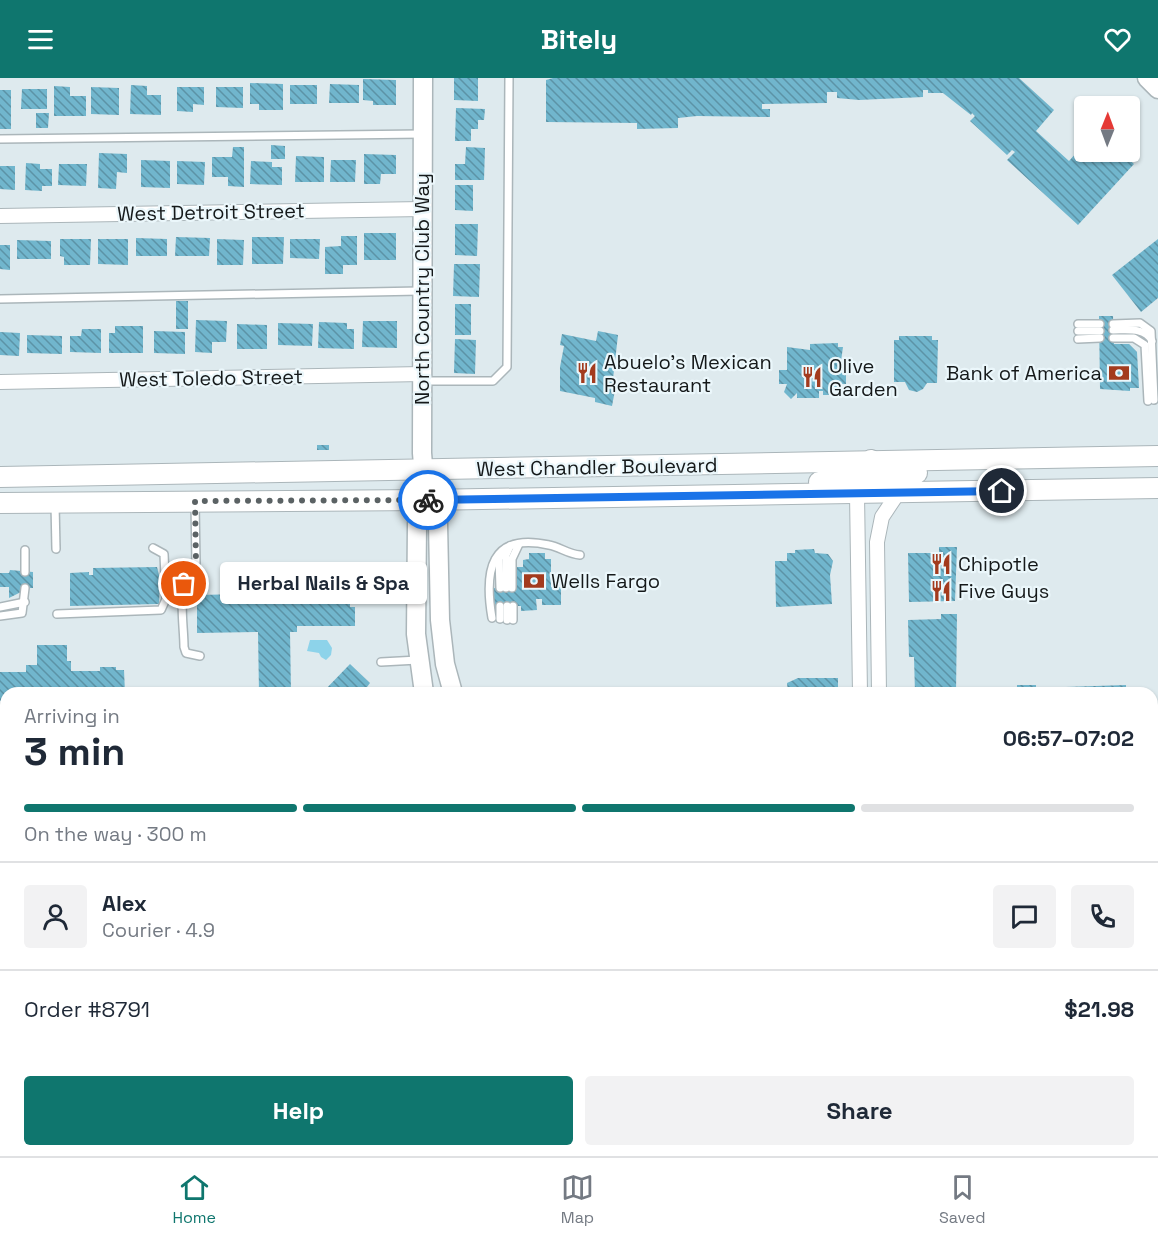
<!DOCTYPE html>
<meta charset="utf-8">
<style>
body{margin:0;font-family:"Space Grotesk",sans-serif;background:#f2f2f3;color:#1f2937;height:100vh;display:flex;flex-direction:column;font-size:22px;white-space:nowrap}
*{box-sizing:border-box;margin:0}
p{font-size:20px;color:#747a83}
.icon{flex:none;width:33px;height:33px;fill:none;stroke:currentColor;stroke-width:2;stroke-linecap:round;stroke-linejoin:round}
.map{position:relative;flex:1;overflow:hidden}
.side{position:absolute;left:0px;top:609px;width:1158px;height:470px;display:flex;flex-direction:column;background:#fff;border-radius:18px 18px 0 0;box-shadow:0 2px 4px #0004}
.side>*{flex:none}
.needle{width:39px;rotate:1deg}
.buttons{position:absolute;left:1074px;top:18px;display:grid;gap:12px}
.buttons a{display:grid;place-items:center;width:66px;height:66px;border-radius:6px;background:#fff;box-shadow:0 2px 4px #0004;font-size:30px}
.pin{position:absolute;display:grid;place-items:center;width:51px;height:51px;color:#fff;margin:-26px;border:3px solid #fff;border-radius:50%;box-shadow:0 2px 6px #0007}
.courier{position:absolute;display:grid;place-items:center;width:60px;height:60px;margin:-30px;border:4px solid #1a73e8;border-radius:50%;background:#fff;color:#222;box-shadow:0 2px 8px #0007}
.bubble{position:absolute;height:42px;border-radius:6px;background:#fff;box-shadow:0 2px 4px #0004;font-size:20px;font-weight:800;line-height:42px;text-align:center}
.head em{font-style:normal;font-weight:800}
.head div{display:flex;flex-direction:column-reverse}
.head{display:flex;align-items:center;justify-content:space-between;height:102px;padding:0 24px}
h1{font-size:39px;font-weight:800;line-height:45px}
.bar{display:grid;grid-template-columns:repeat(4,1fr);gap:9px 6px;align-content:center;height:72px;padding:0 24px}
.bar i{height:8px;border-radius:4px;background:#e0e1e3}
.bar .selected{background:#0f766e}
.bar p{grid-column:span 4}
.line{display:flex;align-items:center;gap:15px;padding:0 24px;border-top:2px solid #e0e1e3}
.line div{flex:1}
.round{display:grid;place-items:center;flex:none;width:63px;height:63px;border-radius:6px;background:#f2f2f3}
.cta{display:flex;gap:12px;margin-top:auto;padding:12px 24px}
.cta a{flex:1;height:69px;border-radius:6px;background:#0f766e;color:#fff;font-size:24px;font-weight:800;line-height:69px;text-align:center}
.cta a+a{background:#f2f2f3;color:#1f2937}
header{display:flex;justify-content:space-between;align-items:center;height:78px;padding:0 24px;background:#0f766e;color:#fff;font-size:27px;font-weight:800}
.menu{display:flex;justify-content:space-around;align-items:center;height:84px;border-top:2px solid #e0e1e3;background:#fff;font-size:16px;color:#747a83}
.menu a{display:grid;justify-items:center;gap:3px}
.menu .selected{color:#0f766e}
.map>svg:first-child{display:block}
.water{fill:#8dd3ea}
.building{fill:url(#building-back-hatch)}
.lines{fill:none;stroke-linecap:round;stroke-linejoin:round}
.service-casing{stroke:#abb6ba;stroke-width:10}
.minor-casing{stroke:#abb6ba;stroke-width:16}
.tertiary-casing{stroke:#abb6ba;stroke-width:21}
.secondary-casing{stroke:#abb6ba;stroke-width:22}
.service{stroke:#fff;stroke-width:7}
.minor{stroke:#fff;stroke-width:14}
.tertiary{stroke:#fff;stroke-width:18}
.secondary{stroke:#fff;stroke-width:20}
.done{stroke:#5b6264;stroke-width:6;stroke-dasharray:0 10.8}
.route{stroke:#1a73e8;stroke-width:8}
.labels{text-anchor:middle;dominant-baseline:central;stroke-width:4.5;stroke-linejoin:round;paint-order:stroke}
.street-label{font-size:20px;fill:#15191a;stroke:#ebf7fb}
.poi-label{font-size:20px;fill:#15191a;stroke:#ebf7fb;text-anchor:start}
</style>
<header><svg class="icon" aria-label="menu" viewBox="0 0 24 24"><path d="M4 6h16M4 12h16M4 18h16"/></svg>Bitely<svg class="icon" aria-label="heart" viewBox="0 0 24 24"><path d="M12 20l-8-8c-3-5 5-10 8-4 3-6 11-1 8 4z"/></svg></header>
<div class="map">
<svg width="1158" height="1078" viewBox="0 0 1158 1078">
<defs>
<pattern id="building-back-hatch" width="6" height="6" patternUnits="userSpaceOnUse" patternTransform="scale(1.5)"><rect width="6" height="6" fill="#71b6cd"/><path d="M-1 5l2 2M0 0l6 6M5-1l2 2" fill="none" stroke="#5c93a6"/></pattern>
</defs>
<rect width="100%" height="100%" fill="#deeaee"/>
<path class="water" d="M310 562H327L332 570 331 577 326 582 321 579 319 575 307 573Z"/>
<g class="building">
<path d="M454 0H478V23L454 22Z"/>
<path d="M553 0H1019L1054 32 1036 53 1069 83 1084 66V74H1111L1120 82 1124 77 1134 86 1078 147 1007 82 1015 74 1012 72 1007 77 970 43 975 38 972 35 971 37 943 15H928V12H923V19L859 22 837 20V14H827V25L762 26V31H770V39L697 38 678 40V50L637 51V45L546 44V2Z"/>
<path d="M363 1 396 2V27H373V23L363 22Z"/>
<path d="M250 5 283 6V32H259V26H250Z"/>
<path d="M330 6 359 7V25H329Z"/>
<path d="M131 7 147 8V17H161V37L130 36Z"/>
<rect x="290" y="7" width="27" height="19"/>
<path d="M54 8 70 9V18H86V38H54Z"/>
<path d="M91 9 119 10V37L91 36Z"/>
<path d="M177 9H204V27L193 26V34L177 33Z"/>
<path d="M216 9H243V30L216 29Z"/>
<path d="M22 11H47V31H21Z"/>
<rect x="0" y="12" width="11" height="39"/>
<path d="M456 30 485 31 484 42H478V51H471V63H455Z"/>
<path d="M36 35H49L48 50H36Z"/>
<path d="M271 67 285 68V81H271Z"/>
<path d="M233 69H244V109L228 108V99H212V79H232Z"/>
<path d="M466 69 485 70 484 102H455V86H465Z"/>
<path d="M99 75 127 76V95L117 94 116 111 98 110Z"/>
<path d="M364 76 396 77V96H381L380 106H364Z"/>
<path d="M296 78 324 79V104H295Z"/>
<path d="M141 82 170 83V110L141 109Z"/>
<path d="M331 82H356L355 104H330Z"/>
<path d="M177 83 205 84 204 107 177 106Z"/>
<path d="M251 83 272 84V89H282V107L250 106Z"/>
<path d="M26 85 40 86V91H52V108H42V113L25 112Z"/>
<path d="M59 86H87L86 108 58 107Z"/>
<path d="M0 88H15V112L0 111Z"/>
<path d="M455 107H473V133L455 132Z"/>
<path d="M455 146H478L477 178 455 177Z"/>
<rect x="364" y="155" width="32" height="27"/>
<path d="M341 158H357V187H343V196H325V169L341 168Z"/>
<path d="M176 159 210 160 209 178H175Z"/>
<path d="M252 159H284L283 186H252Z"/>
<path d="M136 160 167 161V178H136Z"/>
<path d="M60 161H91L90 187H64V179L60 178Z"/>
<path d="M98 161H128V187L98 186Z"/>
<path d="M217 161 244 162 243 187H217Z"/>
<path d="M290 161H320L319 181 290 180Z"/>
<path d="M1158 161V220L1141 234 1112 197Z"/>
<path d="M17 162 51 163V181H17Z"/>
<path d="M0 167H10V192L0 191Z"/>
<path d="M454 186H480L479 219 453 218Z"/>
<rect x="176" y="223" width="12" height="28"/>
<rect x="455" y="226" width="16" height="31"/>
<path d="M1099 238H1113L1114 266H1129L1137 274 1139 310H1130V313L1100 311Z"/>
<path d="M196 242 227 243 226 264H212V275L195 274Z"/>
<path d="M363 243H397V270L362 269Z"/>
<path d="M319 244 347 245V251H354V271L318 270Z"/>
<path d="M278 245 313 246 312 268 278 267Z"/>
<path d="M237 246 267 247V271H237Z"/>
<path d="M115 248H143V275H109V255H115Z"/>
<path d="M82 251H101V275L70 274V258H81Z"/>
<path d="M154 253 185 254V276L154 275Z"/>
<path d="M598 253 618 257 613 301 617 302 612 328 595 324V320L560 313V289L564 268 560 267 562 256 596 263Z"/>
<path d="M0 254 20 255 19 278 0 277Z"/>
<path d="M27 257 62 258V276L27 275Z"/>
<path d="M899 258H932V262H938L937 305H927L923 311 917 314 909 312 905 304H894V262H899Z"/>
<path d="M455 261 476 262 475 296 454 295Z"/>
<path d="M838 265V269H843L840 290H846V306H842V317H823V313H819V320H797V315L791 321 784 314 787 306H779V292H787V269L810 272V266Z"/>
<rect x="317" y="367" width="12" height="5"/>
<path d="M939 469H957L955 523 909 524 908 475H939Z"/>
<path d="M814 471 815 475 828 476 833 483 830 497 832 526 776 529 775 483H787V475H795V472Z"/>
<path d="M529 475H545V481H551V509H561V527H542V521H536L537 532 521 533V528H493L492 510H516V489H523V482L529 481Z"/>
<path d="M157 489 160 501 159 526 70 528V495L89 494V497H93V490Z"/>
<path d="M245 491H258L259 516 350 515V529H355V548H297V554H290L291 615H259L258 554 197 555V517L246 516Z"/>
<path d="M10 492 33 494V510H21V514L9 520V509H0V495H9Z"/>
<path d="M941 536H957L956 615H915L914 579H909L908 542 941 541Z"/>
<path d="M37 567H67V583H71V593H100V589H116V592H124L125 615H6V623H0V594H26V587H37Z"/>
<path d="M350 586 370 605 367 609 372 613 322 615Z"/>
<path d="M798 600H838V615H788L787 605Z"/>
<path d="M1017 607H1036V610L1126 607V615H1017Z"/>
<path d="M584 609 610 614V615H582Z"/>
<path d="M539 610 558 614V615H538Z"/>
<path d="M0 802 6 809V825L0 818Z"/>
<path d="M6 966V1041L0 1035V972Z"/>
<path d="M41 1072H59L54 1078H47Z"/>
<path d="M777 1072H989L993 1078H780Z"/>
</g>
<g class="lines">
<defs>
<g id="service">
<path d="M0 61 423 56"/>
<path d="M0 221 420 213"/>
<path d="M1078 246H1100"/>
<path d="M1113 246 1140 245 1151 253 1154 322"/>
<path d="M1113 252C1127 252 1145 249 1152 263"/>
<path d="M1078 253H1100"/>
<path d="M1113 260H1134L1145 267 1148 323"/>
<path d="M1078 261 1100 260"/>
<path d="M423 303H493L507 289 509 0"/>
<path d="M195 425 196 485C175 503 184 543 184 569L186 575 200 578"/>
<path d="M55 426 56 471"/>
<path d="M25 472V494"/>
<path d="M500 510 499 481 502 474"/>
<path d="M506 510V477L510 468"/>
<path d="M512 510V481L519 466"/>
<path d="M507 528V542"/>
<path d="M513 528V542"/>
<path d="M0 529 25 524"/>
<path d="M57 536 161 532 166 521 164 476 153 470"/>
<path d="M0 538 22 535 25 510"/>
<path d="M492 540C484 493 490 454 549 467 560 469 568 476 580 477"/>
<path d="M500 541V528"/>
<path d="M381 584 418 582"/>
<path d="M381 1078V1076"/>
</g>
<g id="minor">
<path d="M0 138 423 131"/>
<path d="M0 304 422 296"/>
<path d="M857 416 860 615"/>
<path d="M879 615 877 464 882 439 898 415"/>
<path d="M1152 694H1158"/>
<path d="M223 1072 229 1078"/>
<path d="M572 1078V1072"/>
</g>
<g id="tertiary">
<path d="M423 0 422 375 426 422 417 446 416 556 424 615"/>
<path d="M1147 0 1158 11"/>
<path d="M426 422 438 445 440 542 445 586 453 615"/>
<path d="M0 863 6 869"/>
<path d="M105 1078 110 1072"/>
<path d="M513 1078V1072"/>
<path d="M534 1078V1072"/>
</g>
<g id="secondary">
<path d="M0 399 1158 378"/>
<path d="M819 404 846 402 871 382"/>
<path d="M857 416 882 397 917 395"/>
<path d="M0 425 426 422 1158 410"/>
</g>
</defs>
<use href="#service" class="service-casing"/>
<use href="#minor" class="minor-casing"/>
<use href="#tertiary" class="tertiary-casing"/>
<use href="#secondary" class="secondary-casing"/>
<use href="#service" class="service"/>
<use href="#minor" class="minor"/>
<use href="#tertiary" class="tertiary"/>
<use href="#secondary" class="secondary"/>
</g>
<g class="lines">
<path class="done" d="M184 506 187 493 196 485 195 423 428 422"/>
<path class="route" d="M428 422 1002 413"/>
</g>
<defs>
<symbol id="restaurant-bare" viewBox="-9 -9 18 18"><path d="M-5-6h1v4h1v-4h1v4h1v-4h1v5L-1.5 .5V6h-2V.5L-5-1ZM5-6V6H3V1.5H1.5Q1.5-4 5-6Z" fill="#a33b1e" stroke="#ebf7fb" stroke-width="2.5" paint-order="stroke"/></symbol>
<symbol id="bank-bare" viewBox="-9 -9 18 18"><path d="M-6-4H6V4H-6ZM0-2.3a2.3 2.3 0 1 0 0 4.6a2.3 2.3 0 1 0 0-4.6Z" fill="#a33b1e" stroke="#ebf7fb" stroke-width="2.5" paint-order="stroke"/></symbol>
</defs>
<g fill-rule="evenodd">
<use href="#restaurant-bare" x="572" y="280" width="30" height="30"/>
<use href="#bank-bare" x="1104" y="280" width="30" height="30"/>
<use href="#restaurant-bare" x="797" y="284" width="30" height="30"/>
<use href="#restaurant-bare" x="926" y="471" width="30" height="30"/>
<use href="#bank-bare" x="519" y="488" width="30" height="30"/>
<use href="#restaurant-bare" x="926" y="498" width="30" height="30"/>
</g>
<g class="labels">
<g class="street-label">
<text transform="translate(211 134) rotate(-1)">West Detroit Street</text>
<text transform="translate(422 211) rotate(-90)">North Country Club Way</text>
<text transform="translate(211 300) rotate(-1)">West Toledo Street</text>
<text transform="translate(597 389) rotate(-1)">West Chandler Boulevard</text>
</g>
<g class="poi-label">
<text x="604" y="284">Abuelo's Mexican<tspan x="604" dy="23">Restaurant</tspan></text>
<text x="829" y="288">Olive<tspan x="829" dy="23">Garden</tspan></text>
<text x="1102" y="295" text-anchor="end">Bank of America</text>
<text x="958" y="486">Chipotle</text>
<text x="551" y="503">Wells Fargo</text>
<text x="958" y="513">Five Guys</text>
</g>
</g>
</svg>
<div class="buttons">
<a><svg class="needle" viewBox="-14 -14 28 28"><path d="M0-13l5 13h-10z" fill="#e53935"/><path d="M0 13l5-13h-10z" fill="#747a83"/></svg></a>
</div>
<div class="pin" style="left:184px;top:506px;background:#ea580c"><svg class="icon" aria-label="bag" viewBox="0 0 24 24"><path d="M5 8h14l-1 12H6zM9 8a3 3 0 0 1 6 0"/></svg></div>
<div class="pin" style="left:1002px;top:413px;background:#1f2937"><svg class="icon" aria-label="home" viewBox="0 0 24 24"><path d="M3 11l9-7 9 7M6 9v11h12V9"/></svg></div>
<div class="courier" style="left:428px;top:422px"><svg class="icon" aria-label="bike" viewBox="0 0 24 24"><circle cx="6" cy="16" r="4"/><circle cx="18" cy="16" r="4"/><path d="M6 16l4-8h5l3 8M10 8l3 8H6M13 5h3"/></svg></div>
<div class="bubble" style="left:220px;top:484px;width:207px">Herbal Nails &amp; Spa</div>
<section class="side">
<div class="head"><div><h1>3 min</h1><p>Arriving in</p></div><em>06:57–07:02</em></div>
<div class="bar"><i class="selected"></i><i class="selected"></i><i class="selected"></i><i></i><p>On the way · 300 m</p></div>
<div class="line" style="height:108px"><a class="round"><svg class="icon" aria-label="person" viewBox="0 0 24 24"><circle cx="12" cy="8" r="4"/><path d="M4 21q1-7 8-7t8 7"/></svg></a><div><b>Alex</b><p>Courier · 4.9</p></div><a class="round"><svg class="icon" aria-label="chat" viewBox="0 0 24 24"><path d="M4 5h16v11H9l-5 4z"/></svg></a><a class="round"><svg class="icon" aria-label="phone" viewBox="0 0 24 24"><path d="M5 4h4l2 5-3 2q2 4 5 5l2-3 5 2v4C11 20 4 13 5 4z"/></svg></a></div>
<div class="line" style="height:78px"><div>Order #8791</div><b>$21.98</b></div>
<div class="cta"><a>Help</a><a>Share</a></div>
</section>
</div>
<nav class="menu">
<a class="selected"><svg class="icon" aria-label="home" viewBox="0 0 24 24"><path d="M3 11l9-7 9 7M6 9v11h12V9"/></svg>Home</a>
<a><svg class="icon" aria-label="map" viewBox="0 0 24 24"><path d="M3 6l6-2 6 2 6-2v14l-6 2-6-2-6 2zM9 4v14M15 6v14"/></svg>Map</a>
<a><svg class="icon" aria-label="saved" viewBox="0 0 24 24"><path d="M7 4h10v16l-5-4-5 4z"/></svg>Saved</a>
</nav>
